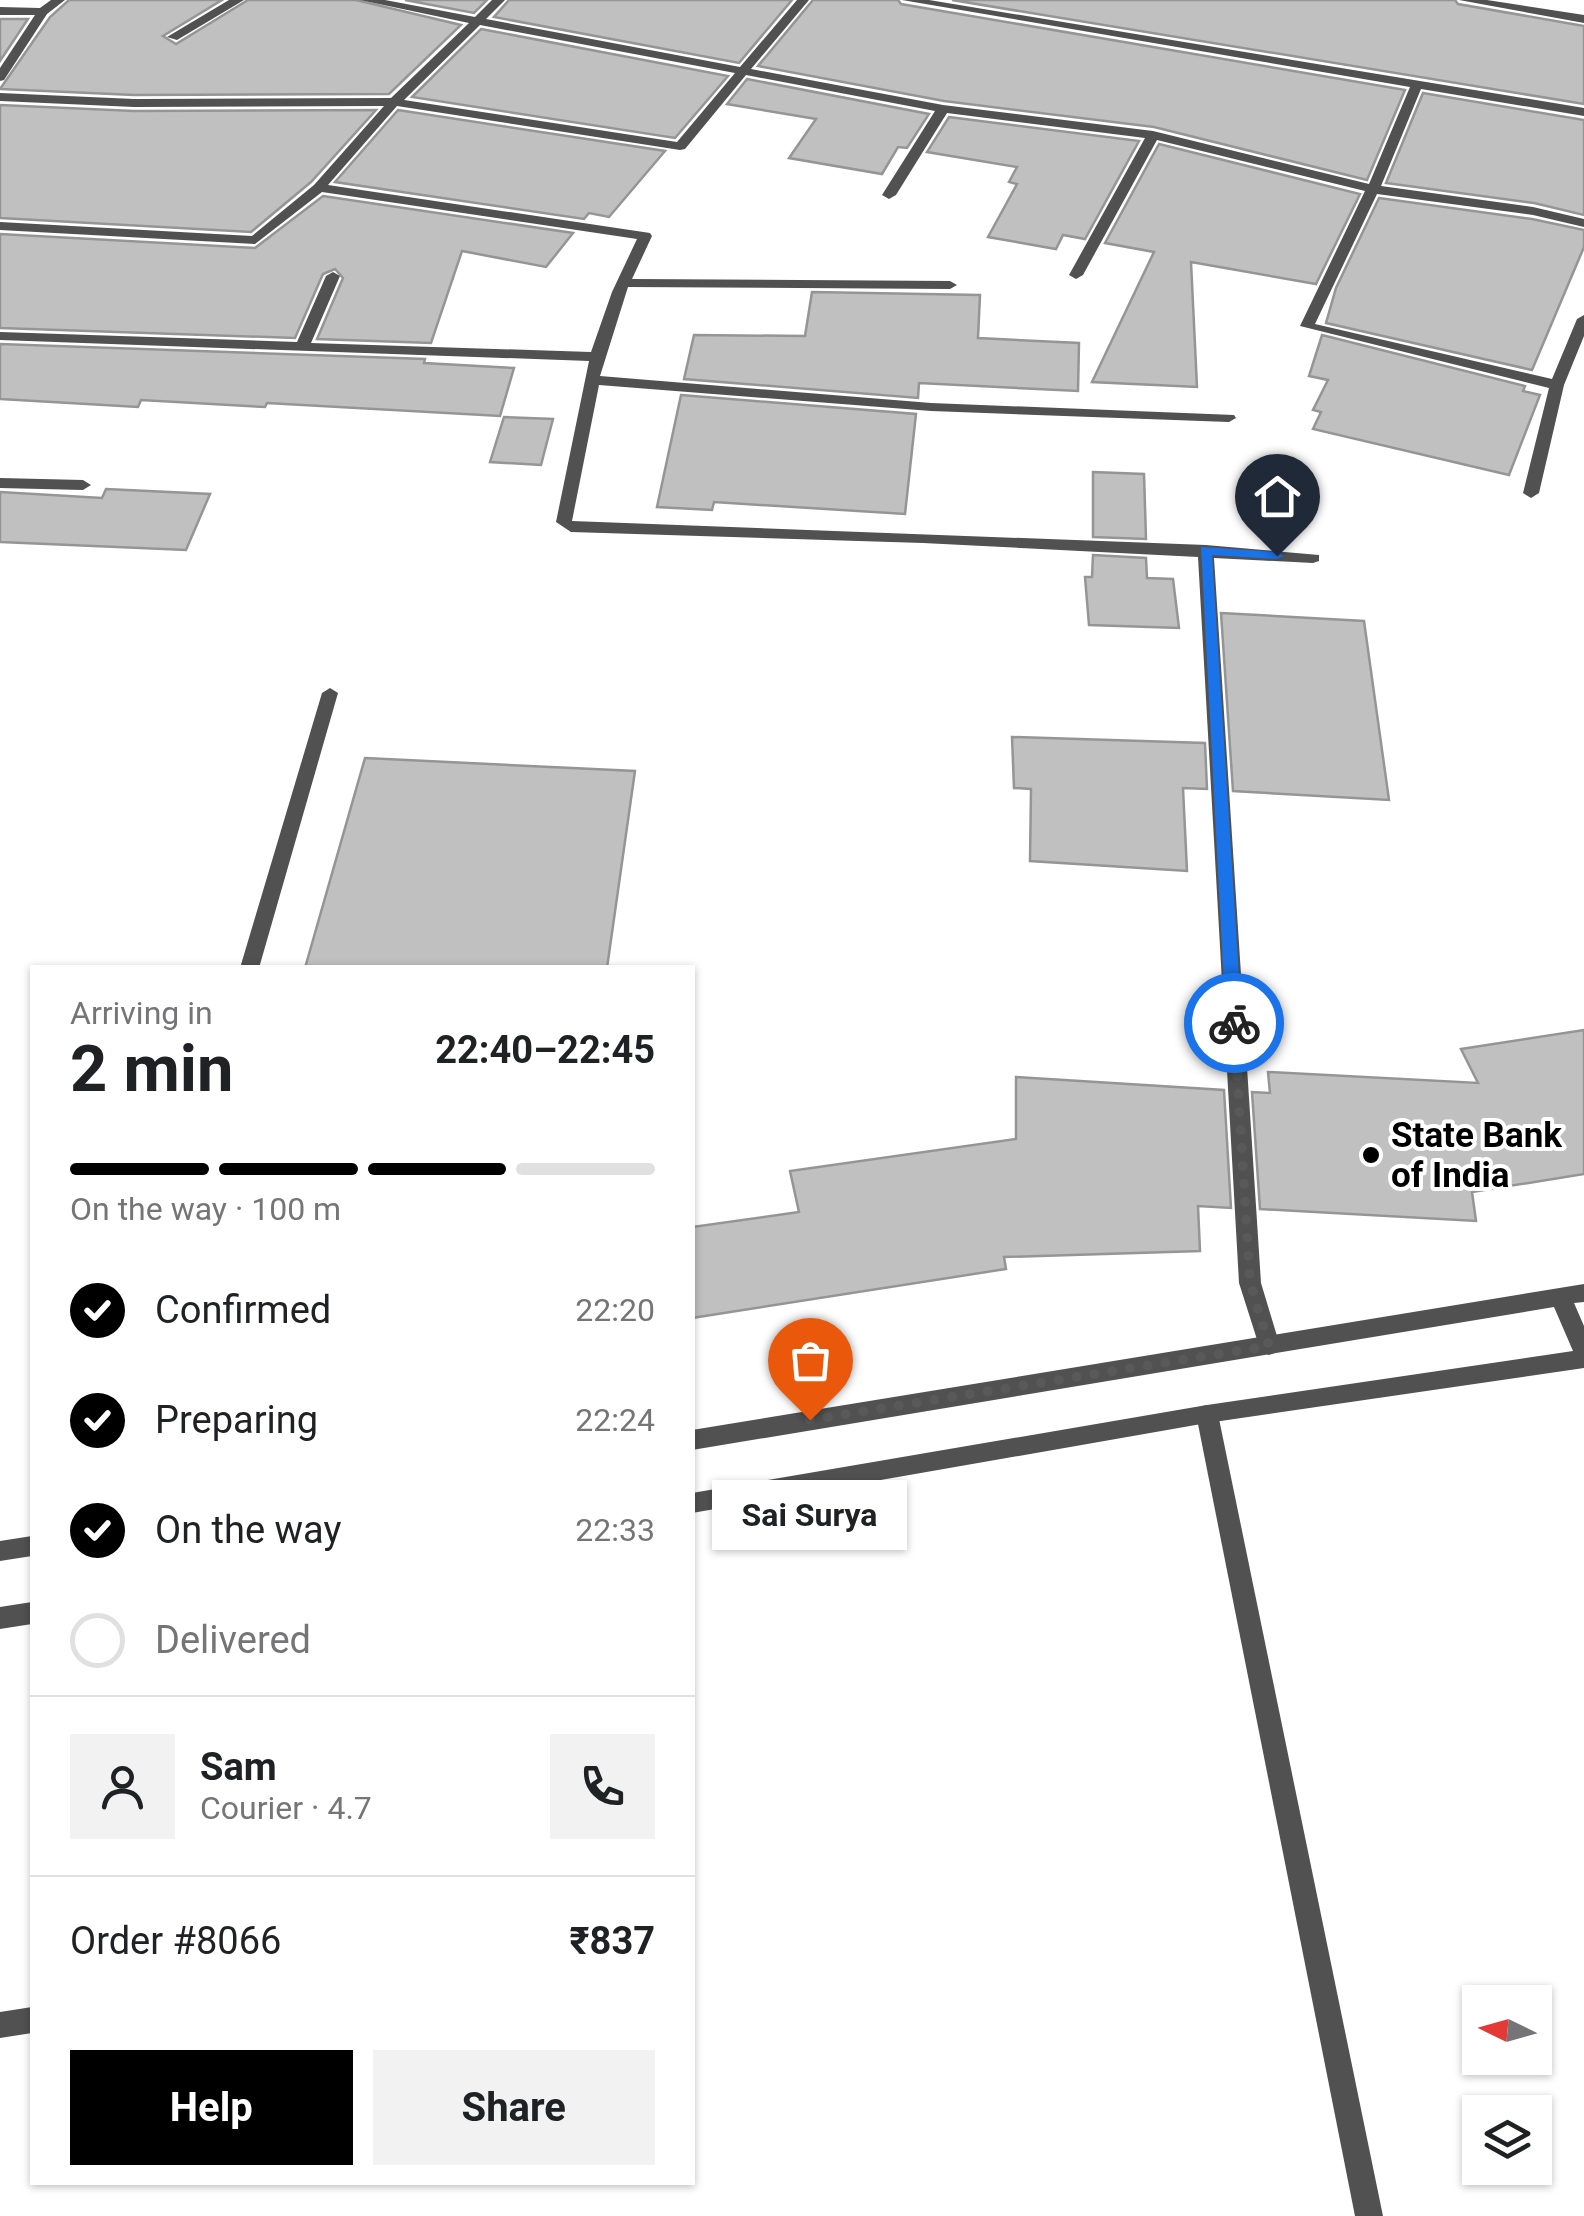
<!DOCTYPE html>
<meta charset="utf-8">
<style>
body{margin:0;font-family:Roboto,sans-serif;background:#f2f2f2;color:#202124;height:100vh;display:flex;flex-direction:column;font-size:38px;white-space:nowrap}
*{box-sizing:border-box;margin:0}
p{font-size:32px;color:#757577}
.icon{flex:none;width:55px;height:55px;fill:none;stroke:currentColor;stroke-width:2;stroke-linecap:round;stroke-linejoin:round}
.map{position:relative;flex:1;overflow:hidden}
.sheet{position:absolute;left:30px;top:965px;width:665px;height:1220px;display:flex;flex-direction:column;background:#fff;border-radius:0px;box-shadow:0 2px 8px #0004}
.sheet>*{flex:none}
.needle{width:65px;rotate:275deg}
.controls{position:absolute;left:1462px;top:1985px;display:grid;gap:20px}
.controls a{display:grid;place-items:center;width:90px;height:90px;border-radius:0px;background:#fff;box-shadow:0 2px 8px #0004;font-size:50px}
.pin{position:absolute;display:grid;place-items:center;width:85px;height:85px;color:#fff;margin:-102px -42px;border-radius:50% 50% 50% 0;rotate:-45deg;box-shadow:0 0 10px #0007}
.pin .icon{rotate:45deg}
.courier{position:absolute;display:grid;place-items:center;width:100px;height:100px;margin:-50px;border:8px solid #1a73e8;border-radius:50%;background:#fff;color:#222;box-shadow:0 2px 12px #0007}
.bubble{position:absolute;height:70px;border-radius:0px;background:#fff;box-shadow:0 2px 8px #0004;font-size:32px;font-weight:700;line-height:70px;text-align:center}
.overview em{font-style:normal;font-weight:700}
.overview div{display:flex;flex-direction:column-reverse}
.overview{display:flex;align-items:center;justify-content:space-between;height:170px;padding:0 40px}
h1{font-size:65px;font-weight:700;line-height:75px}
.bar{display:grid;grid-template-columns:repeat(4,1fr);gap:15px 10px;align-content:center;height:120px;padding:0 40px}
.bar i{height:12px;border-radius:8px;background:#e0e0e0}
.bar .current{background:#000}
.bar p{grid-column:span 4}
.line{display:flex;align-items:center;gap:25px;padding:0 40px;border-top:2px solid #e0e0e0}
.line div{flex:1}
.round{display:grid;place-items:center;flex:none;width:105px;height:105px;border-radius:0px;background:#f2f2f2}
ol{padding:0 40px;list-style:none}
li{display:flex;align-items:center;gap:30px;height:110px}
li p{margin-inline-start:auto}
li .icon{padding:10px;border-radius:50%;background:#000;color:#fff;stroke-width:4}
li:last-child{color:#757577}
li i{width:55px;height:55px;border:5px solid #e0e0e0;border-radius:50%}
.primary-button{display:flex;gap:20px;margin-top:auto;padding:20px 40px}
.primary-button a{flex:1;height:115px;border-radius:0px;background:#000;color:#fff;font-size:40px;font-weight:700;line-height:115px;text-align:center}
.primary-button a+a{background:#f2f2f2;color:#202124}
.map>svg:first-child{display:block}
.building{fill:#c0c0c0;stroke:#959595;stroke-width:2.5}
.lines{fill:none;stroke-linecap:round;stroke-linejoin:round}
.service{fill:#515151;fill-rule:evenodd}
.minor{fill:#515151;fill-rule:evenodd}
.tertiary{fill:#515151;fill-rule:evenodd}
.route{fill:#1a73e8}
.done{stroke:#595959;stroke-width:10;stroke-dasharray:0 18}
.poi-dot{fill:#000;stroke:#fff;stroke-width:4}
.labels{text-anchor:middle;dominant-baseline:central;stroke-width:8;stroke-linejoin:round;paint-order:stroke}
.poi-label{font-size:35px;font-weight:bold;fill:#000;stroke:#fff;text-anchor:start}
</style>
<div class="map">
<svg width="1584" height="2216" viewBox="0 0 1584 2216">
<rect width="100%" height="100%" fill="#fff"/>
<g class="building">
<path d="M69 0H222L163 36 176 44 248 0H356L461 25 389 94 134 95 0 89 50 17Z"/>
<path d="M405 0H487L474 13Z"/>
<path d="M509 0H792L739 63 494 17Z"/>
<path d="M813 0H898L901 4 1405 90 1367 180 1154 127 944 101 758 66Z"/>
<path d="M952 0H1455L1458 4 1584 26V104Z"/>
<path d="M0 19H28L0 61Z"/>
<path d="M481 29 728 76 675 138 412 97Z"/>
<path d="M747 79 929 114 907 148 898 147 882 174 789 158 816 119 727 104Z"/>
<path d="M1423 93 1584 120V215L1534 203 1386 183Z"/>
<path d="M0 105 134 111 376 110 311 182 251 232 0 218Z"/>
<path d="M398 110 665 151 609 217 589 213 584 219 335 182Z"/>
<path d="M949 117 1139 141 1085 239 1063 235 1056 249 988 237 1017 184 1009 182 1017 167 927 152Z"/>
<path d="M1159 144 1360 194 1316 284 1191 262 1197 387 1092 382 1154 252 1105 243Z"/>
<path d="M323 196 573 233 546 267 462 251 431 343 317 339 343 278 335 269 323 274 295 338 0 328V234L255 248Z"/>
<path d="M1379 198 1532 219 1584 230V247L1532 370 1326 323 1336 288Z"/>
<path d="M812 292 980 295 978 338 1079 343 1078 391 919 383 918 398 684 379 694 335 805 336Z"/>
<path d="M1322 335 1525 386 1523 391 1540 395 1509 475 1313 429 1321 412 1313 410 1328 380 1309 376Z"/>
<path d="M0 344 425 359 424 363 514 368 500 416 267 403 265 407 141 400 138 407 0 399Z"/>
<path d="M681 395 916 414 905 514 714 502 712 510 657 507Z"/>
<path d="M504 417 553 419 541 465 490 462Z"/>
<path d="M1093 472 1144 474 1146 539 1093 537Z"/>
<path d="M106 489 210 494 186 550 0 542V492L102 498Z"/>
<path d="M1093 555 1146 558 1147 578 1173 579 1179 628 1089 625 1085 577H1092Z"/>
<path d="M1221 613 1364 621 1389 800 1233 791Z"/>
<path d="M1012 737 1205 743 1207 789 1183 788 1187 871 1030 861 1031 789 1014 788Z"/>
<path d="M365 758 635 771 607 968H305Z"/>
<path d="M1584 1030V1174L1472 1192 1476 1221 1260 1209 1252 1092 1270 1093 1268 1072 1478 1083 1461 1049Z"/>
<path d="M1016 1077 1224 1090 1231 1208 1198 1206 1200 1251 1004 1257 1006 1269 692 1318V1227L799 1212 790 1171 1016 1139Z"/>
</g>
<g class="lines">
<g class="service">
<path d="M0 478 83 480 91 485 83 490 0 488Z"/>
<path d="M330 688 338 693 259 968H240L322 693Z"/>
<path d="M32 2007V2033L0 2038V2012Z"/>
</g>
<g class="minor">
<path d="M51 0H65L47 14 4 80 0 81V68L35 15H0V7L40 8Z"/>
<path d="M229 0H244L177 40 167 37Z"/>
<path d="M360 0H385L475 17 492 0H505L486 19 740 67 797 0H809L751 69 943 105 1153 131 1369 184 1410 87 902 0H929L1584 108V116L1421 89 1381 186 1533 207 1584 219V227L1533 215 1377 194 1315 324 1552 379 1577 319 1584 315V336L1564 385 1539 493 1531 498 1523 493 1549 388 1300 326 1365 191 1157 140 1083 275 1076 279 1069 275 1145 138 947 113 896 195 889 199 882 195 935 111 746 75 685 149 680 150 397 106 328 185 650 233 652 236 632 279 950 281 957 285 950 289 628 287 600 376 931 403 1234 415 1236 418 1229 422 931 411 599 385 572 521 1206 545 1319 555V561L1313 563 1214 558 1261 1283 1280 1346 1277 1352 1269 1355 1261 1352 1239 1283 1198 557 923 543 571 532 556 522 589 361 0 340V332L297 342 326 276 333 272 340 276 311 343 591 352 612 292 637 239 322 192 255 244 0 230V222L252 236 314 185 384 106 134 107 0 101V93L134 99 391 98 469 23ZM480 25 735 73 677 142 404 100Z"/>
<path d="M1459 0H1487L1584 15V23Z"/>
<path d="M1207 1405 1215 1407 1218 1414 1383 2216H1355L1196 1414 1199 1407Z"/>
</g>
<g class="tertiary">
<path d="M1584 1284V1302L1574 1303 1584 1326V1368L1207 1423 692 1513V1493L1207 1405 1573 1351 1554 1307 692 1450V1430Z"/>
<path d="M32 1536V1556L0 1561V1541Z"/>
<path d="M32 1602V1624L0 1629V1607Z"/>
</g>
</g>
<path class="route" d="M1201 547 1277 552 1284 556 1277 559 1212 555 1242 1023 1234 1029 1226 1023Z"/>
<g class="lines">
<path class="done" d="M810 1420 1269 1346 1250 1282 1234 1023"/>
</g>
<circle class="poi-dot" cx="1371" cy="1155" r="10"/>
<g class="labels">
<g class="poi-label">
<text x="1391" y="1135">State Bank<tspan x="1391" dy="40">of India</tspan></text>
</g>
</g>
</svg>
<div class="controls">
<a><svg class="needle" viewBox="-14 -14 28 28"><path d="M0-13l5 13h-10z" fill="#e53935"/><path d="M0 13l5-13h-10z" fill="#757577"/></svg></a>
<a><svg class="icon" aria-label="layers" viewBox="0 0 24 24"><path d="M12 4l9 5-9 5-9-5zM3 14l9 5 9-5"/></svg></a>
</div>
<div class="pin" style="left:810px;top:1420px;background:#ea580c"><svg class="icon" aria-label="bag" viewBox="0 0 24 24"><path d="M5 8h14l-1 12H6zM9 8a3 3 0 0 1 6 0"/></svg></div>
<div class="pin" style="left:1277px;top:556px;background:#1f2937"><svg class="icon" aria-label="home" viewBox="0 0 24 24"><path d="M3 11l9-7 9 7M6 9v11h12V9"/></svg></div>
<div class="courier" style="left:1234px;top:1023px"><svg class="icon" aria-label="bike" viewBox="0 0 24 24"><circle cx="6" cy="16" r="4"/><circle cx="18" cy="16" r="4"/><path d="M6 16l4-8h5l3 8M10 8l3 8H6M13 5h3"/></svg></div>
<div class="bubble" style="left:712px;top:1480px;width:195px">Sai Surya</div>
<section class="sheet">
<div class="overview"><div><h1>2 min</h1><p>Arriving in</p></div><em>22:40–22:45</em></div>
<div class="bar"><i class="current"></i><i class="current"></i><i class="current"></i><i></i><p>On the way · 100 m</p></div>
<ol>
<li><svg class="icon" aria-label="check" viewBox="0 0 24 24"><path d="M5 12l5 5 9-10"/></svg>Confirmed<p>22:20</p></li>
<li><svg class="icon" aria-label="check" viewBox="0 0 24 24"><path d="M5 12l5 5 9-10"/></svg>Preparing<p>22:24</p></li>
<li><svg class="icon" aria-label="check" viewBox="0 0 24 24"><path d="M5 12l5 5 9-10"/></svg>On the way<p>22:33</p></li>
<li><i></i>Delivered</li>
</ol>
<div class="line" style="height:180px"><a class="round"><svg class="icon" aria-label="person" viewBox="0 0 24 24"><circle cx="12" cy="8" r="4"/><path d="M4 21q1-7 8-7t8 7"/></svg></a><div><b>Sam</b><p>Courier · 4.7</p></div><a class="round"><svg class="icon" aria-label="phone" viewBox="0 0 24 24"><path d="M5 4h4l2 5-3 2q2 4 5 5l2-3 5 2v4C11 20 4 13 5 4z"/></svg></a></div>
<div class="line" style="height:130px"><div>Order #8066</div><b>₹837</b></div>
<div class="primary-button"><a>Help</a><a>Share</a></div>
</section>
</div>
